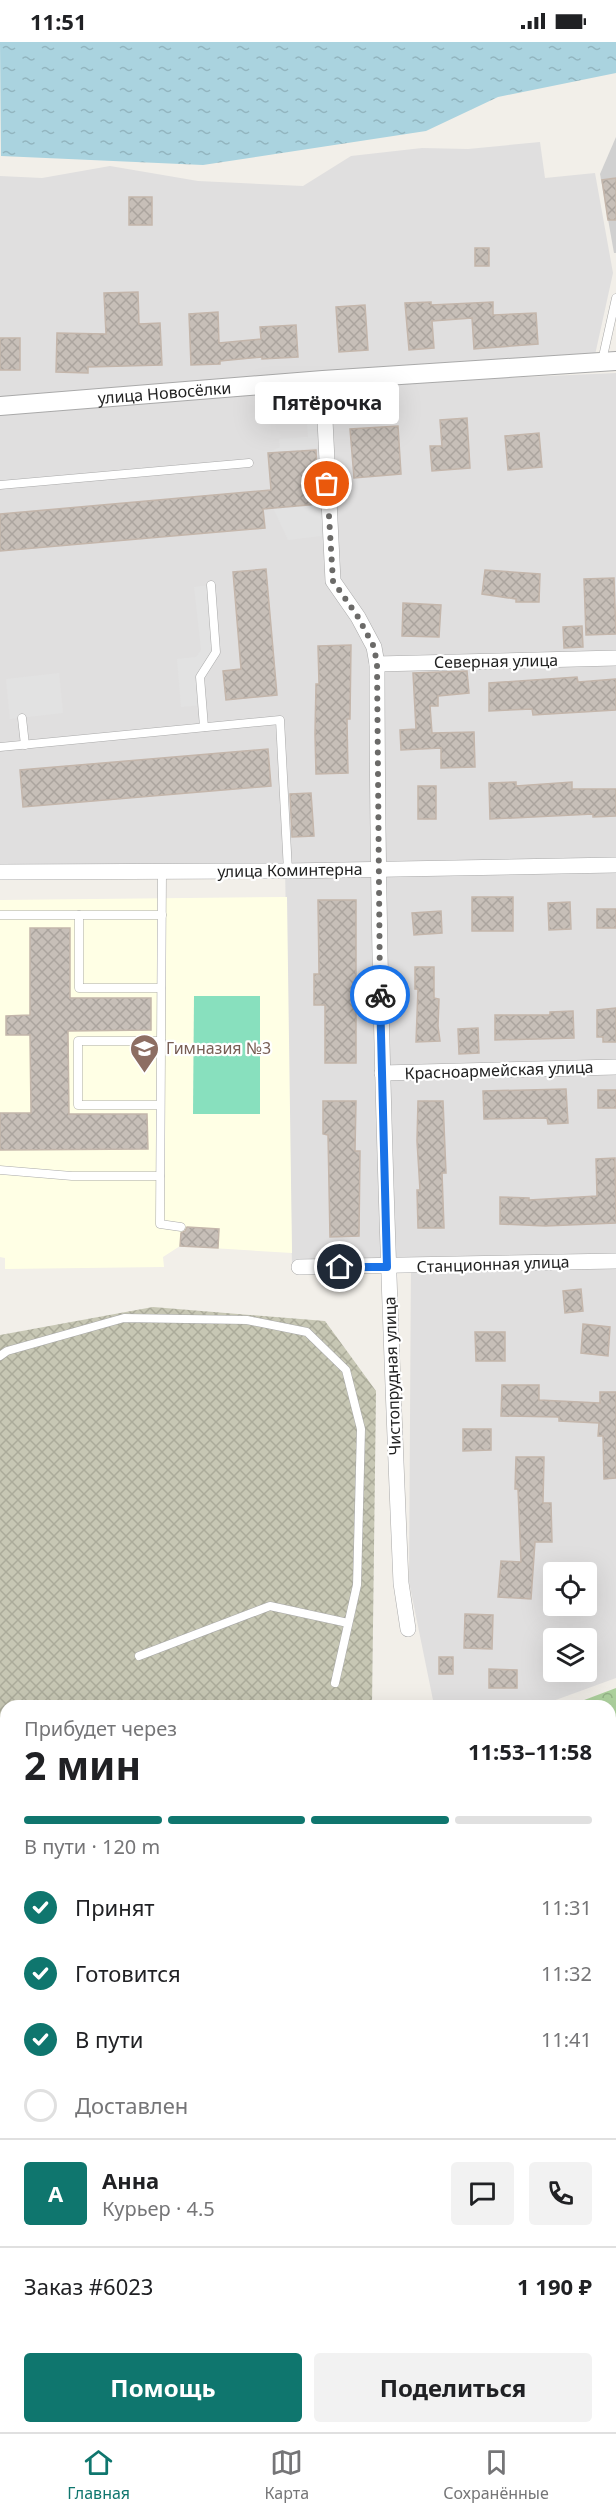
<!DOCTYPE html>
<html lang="ru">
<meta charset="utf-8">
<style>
body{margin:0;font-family:"Noto Sans",sans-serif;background:#f2f2f2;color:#202124;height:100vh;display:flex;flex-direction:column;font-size:22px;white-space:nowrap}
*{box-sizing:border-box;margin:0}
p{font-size:20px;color:#757577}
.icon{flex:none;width:33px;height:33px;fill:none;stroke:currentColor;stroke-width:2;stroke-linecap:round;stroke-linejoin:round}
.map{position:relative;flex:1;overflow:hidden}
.side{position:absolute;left:0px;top:1658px;width:616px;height:734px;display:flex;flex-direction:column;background:#fff;border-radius:18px 18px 0 0;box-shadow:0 6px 24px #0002}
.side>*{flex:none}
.fabs{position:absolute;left:543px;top:1520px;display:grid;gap:12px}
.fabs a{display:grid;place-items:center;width:54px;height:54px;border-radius:6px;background:#fff;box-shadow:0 6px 24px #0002;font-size:30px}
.pin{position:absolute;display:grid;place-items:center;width:51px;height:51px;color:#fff;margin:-26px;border:3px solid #fff;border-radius:50%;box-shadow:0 2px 6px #0007}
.courier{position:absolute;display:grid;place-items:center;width:60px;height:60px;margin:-30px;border:4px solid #1a73e8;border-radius:50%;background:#fff;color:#222;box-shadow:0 2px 8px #0007}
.bubble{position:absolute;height:42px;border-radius:6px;background:#fff;box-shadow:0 6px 24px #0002;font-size:20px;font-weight:700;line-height:42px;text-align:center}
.headline em{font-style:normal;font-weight:700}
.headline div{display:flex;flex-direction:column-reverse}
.headline{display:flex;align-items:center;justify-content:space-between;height:102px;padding:0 24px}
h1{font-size:39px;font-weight:700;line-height:45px}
.bar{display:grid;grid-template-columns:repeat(4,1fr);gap:9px 6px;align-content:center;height:72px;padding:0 24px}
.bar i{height:8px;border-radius:4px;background:#e0e0e0}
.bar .current{background:#0f766e}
.bar p{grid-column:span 4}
.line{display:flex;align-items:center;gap:15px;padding:0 24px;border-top:2px solid #e0e0e0}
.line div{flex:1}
.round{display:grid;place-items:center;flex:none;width:63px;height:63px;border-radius:6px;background:#f2f2f2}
ol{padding:0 24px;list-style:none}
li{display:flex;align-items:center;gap:18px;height:66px}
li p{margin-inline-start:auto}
li .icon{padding:6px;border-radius:50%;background:#0f766e;color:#fff;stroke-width:4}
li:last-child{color:#757577}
li i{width:33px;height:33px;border:3px solid #e0e0e0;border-radius:50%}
.action{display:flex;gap:12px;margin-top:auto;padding:12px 24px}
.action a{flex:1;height:69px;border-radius:6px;background:#0f766e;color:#fff;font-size:24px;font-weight:700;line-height:69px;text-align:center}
.action a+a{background:#f2f2f2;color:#202124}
.status{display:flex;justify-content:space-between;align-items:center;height:42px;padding:0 30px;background:#fff;direction:ltr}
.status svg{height:16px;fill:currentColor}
.dock{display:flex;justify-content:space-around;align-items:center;height:84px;border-top:2px solid #e0e0e0;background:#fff;font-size:16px;color:#757577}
.dock a{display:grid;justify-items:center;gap:3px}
.dock .current{color:#0f766e}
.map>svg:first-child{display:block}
.residential{fill:#e0dfdf;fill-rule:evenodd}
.industrial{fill:#ebdbe8}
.education{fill:#ffffe5}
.religious{fill:#d0d0d0}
.construction{fill:url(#construction-cross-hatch)}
.forest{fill:url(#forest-crowns)}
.cemetery{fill:url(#cemetery-stones)}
.garden{fill:url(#garden-dots)}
.pitch{fill:#88e0be}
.parking{fill:#e2e2e2}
.water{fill:url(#water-ripples)}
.building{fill:url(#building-cross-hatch);stroke:#c4b6ab;stroke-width:1.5}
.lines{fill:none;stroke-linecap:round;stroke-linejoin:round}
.service-casing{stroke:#a9a9a9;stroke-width:9}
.minor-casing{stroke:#a9a9a9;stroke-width:16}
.tertiary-casing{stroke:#a9a9a9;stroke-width:20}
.service{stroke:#fff;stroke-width:8}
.minor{stroke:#fff;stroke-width:15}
.tertiary{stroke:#fff;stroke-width:18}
.rail{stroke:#707070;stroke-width:4.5;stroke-dasharray:12 12;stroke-linecap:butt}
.done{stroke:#6b6a68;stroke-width:6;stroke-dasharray:0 10.8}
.route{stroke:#1a73e8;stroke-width:8}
.labels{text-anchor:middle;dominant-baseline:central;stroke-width:4.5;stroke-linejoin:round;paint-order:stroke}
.street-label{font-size:16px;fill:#222;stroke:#fff}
.education-label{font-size:16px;fill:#785e54;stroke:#fff;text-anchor:start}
</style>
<div class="status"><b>11:51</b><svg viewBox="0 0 49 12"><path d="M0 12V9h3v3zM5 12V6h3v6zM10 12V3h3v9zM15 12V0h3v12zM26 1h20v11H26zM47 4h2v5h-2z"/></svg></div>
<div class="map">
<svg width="616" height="2390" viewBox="0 0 616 2390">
<defs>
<pattern id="construction-cross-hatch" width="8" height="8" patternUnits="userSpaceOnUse" patternTransform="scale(1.5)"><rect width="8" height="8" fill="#c7c7b4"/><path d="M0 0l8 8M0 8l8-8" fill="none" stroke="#abab9a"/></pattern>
<pattern id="forest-crowns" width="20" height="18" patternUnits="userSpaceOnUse" patternTransform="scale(1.5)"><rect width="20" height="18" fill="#add19e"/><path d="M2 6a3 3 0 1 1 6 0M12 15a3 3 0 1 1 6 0" fill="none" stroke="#95b388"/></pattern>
<pattern id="cemetery-stones" width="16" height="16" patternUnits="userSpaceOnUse" patternTransform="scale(1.5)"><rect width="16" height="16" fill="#aacbaf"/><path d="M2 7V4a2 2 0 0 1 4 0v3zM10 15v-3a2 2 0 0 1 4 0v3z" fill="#92ae96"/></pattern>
<pattern id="garden-dots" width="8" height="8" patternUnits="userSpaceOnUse" patternTransform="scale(1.5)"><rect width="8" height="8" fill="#cdebb0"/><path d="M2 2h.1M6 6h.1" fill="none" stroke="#b0c997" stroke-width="1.8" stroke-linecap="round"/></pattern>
<pattern id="water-ripples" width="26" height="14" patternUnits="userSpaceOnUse" patternTransform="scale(1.5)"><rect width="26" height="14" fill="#aad3df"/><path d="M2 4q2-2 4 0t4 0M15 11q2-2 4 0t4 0" fill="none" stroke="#92b5bf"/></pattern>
<pattern id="building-cross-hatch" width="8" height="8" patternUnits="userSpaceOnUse" patternTransform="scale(1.5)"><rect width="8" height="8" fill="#c7bfb8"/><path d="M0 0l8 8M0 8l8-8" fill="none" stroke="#aba49e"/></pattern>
</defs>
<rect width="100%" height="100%" fill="#f2efe9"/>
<g class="residential">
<path d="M540 100 545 136 595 131 613 231 595 313 125 345 0 355V134L42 136 110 124 198 139 303 144 351 114 422 106 468 107Z"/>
<path d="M616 331V1636L542 1663H434L409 1540 411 1217 292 1223 285 824 0 826V369L336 343ZM554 1530H586V1563H554ZM554 1596H586V1629H554Z"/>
</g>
<path class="industrial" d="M616 1881V2384L610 2383V1883Z"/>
<path class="education" d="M287 855 292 1211 180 1204 163 1215 164 1225 5 1227V1216L0 1215V858Z"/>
<path class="religious" d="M616 95V211H614L600 132Z"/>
<path class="construction" d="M153 1265 325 1279 376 1349 372 1663 6 1664V1863L0 1865V1293Z"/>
<g class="forest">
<path d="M616 1646V1724L611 1727 610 1664 571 1663Z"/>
<path d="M616 1780V1881L611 1883V1783Z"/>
<path d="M6 1895V1974L0 1977V1898Z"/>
</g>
<path class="cemetery" d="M6 2078V2385H338L337 2390H0V2081Z"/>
<path class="garden" d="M395 2385H610L616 2390H382Z"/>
<path class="pitch" d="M194 954H260V1072H193Z"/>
<g class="parking">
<path d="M306 369H323L324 405 268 411 280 405 279 397 308 395Z"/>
<path d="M329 460 330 493 288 498 273 466Z"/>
<path d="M211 543 216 610 200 635 202 663 181 665 177 617 196 615 201 608 194 545Z"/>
<path d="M59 631 63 671 10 677 6 637Z"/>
</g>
<path class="water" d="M0 0H616V31L498 55 426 89 203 123 1 114Z"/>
<g class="building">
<path d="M616 136V178H608L602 138Z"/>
<rect x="129" y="155" width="23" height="28"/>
<rect x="475" y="206" width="14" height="18"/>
<path d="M138 250 139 282 160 281 162 323 88 325V331L56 330 57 291 106 292 104 251Z"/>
<path d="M431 260V263L493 260V273L536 271 538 302 474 307 472 276 432 279 434 306 409 308 405 261Z"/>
<path d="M365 263 368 308 339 310 336 265Z"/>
<path d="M218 270 219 301 261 297 260 285 296 283 298 315 262 317V315L220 319V322L191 323 189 272Z"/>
<rect x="0" y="296" width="20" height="32"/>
<path d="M467 376 470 426 432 429 430 404H442L440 378Z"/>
<path d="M398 384 401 432 354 436 350 387Z"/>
<path d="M539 391 542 425 508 428 505 394Z"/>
<path d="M316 408 319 462 263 467 265 486 0 509V472L271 448 268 411Z"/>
<path d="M266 527 277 653 226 658 223 629 241 627 233 530Z"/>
<path d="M485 528 540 532 539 560H516V557L482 552Z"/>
<path d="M614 536 616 592 586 593 584 537Z"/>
<path d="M403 561 441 563 439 595 402 594Z"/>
<path d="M582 584 583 605 564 606 563 585Z"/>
<path d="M351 603 350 677H347L348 731 316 732 315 692 316 642H319L318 604Z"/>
<path d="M467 629 469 651 438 654V664H430L432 691 474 690 475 725 441 726V706L401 708 400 688 416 687 413 631Z"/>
<path d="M577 635 578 640 616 637V668L533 673 532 667 489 669V641Z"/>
<path d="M268 707 271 744 23 765 20 728Z"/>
<path d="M516 740V744L572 740V747H616V774L593 775V772L490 777 489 741Z"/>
<rect x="418" y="744" width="18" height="33"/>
<path d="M311 751 314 794 292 795 290 752Z"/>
<rect x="472" y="855" width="41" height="34"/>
<path d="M318 858H356V1021H325V963H314V932H319Z"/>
<path d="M570 860 571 887 549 888 548 861Z"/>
<rect x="597" y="867" width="19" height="19"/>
<path d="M441 869 442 891 414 893 412 871Z"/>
<path d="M30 886H70V956H151V988L68 989 69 1072H147L148 1107 0 1108V1071H31L30 993H6V974L30 973Z"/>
<path d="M415 925H434V956L439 957 438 984 440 999 416 1000 418 947H415Z"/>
<path d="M616 966V1000H603V995H597V968Z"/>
<path d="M573 969 574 996 495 998V973H550V970Z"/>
<path d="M478 986 479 1011 459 1012 458 987Z"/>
<path d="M566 1047 568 1081 548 1082 547 1076 484 1077 483 1049Z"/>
<rect x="598" y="1048" width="18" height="18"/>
<path d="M323 1059H356L355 1109H360L359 1194 330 1195 328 1093 323 1092Z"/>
<path d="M418 1059H443L446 1131H442L444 1186H418L417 1148H420L417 1099Z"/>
<path d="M615 1116 616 1181 545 1184 500 1182V1155L529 1156V1158L597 1154 596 1117Z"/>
<path d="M187 1185 219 1187 218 1206 180 1204 181 1191 185 1189Z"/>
<path d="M581 1247 583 1269 565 1271 563 1249Z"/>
<path d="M583 1282 610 1285 608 1314 581 1311Z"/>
<path d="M475 1290H505V1319H476Z"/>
<path d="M502 1343H539V1358L600 1361V1350H616V1436L604 1437 603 1394H598L599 1381 559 1379V1375L501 1374Z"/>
<path d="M463 1387H491V1408L463 1409Z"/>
<path d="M516 1415H544L543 1461H551L552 1500H535L531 1557 498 1555 501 1519 521 1520 518 1447H515Z"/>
<path d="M465 1572 493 1573 492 1607 464 1606Z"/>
<rect x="439" y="1615" width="14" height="17"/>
<path d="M489 1627 517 1628V1646H489Z"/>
</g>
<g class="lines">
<defs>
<g id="service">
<path d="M602 319 616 256"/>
<path d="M0 443 249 421"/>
<path d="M22 676 25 703"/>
<path d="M204 685 200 635 216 610 211 543"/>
<path d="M0 705 280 678 288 829"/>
<path d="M162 829 160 1182 181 1185"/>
<path d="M0 873H162"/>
<path d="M79 873V946H161"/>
<path d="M160 1063H78V999H161"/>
<path d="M0 1128 72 1134H160"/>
<path d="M0 1314 7 1309 124 1276 247 1278 307 1290 346 1328 361 1387 357 1543 335 1641"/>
<path d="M139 1614 270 1564 348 1581"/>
<path d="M610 1919 616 1917"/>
<path d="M610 1959 616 1971"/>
<path d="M610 2121 616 2134"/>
<path d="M610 2229 616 2227"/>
<path d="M610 2276 616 2273"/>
<path d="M610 2341 616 2338"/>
<path d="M484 2390 485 2385"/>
</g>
<g id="minor">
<path d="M323 338 333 539 358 575 374 605 377 622C377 929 388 1235 401 1541L408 1587"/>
<path d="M377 622 616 616"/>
<path d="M0 830 288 829 616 823"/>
<path d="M382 1031 616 1025"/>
<path d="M299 1225 616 1219"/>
</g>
<g id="tertiary">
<path id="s1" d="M0 364 323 338 616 319"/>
<path d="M610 2383 616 2384"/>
<path d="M382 2390 395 2385"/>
</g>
</defs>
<use href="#service" class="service-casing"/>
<use href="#minor" class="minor-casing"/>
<use href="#tertiary" class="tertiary-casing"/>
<use href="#service" class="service"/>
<use href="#minor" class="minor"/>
<use href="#tertiary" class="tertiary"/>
<g class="rail">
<path d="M610 1751 616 1749"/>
<path d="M0 2008 6 2006"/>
</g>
</g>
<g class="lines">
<path class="done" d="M327 442 333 539 358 575 374 605 377 622 380 953"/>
<path class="route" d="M340 1225H387L380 953"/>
</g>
<defs>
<symbol id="school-pin" viewBox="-11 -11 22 30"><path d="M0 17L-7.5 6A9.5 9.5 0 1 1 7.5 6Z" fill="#8d6e63" stroke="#fff"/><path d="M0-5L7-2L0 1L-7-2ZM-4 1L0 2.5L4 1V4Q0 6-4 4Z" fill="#fff"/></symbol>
</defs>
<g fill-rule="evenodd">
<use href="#school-pin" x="128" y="990" width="33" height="45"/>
</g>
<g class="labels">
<g class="street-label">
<text stroke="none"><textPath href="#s1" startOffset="165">улица Новосёлки</textPath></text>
<text transform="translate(496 619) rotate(-1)">Северная улица</text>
<text transform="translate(290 828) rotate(-1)">улица Коминтерна</text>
<text transform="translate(499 1028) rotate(-2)">Красноармейская улица</text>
<text transform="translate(493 1222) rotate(-2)">Станционная улица</text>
<text transform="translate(392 1334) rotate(-92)">Чистопрудная улица</text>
</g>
<g class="education-label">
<text x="166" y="1006">Гимназия №3</text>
</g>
</g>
</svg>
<div class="fabs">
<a><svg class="icon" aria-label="locate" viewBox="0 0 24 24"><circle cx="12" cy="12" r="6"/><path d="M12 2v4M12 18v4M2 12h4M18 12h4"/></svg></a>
<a><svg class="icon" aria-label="layers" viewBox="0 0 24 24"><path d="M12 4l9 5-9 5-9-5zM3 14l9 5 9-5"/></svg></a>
</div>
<div class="pin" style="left:327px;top:442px;background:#ea580c"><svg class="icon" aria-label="bag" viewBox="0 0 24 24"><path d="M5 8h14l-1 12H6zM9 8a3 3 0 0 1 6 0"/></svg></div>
<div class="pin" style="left:340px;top:1225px;background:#1f2937"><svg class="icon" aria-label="home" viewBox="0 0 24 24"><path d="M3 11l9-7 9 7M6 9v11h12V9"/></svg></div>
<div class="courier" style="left:380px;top:953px"><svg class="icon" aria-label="bike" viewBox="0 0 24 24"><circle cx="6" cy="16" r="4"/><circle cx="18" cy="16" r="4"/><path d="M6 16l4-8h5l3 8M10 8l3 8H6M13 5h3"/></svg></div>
<div class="bubble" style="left:255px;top:340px;width:144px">Пятёрочка</div>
<section class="side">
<div class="headline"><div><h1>2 мин</h1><p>Прибудет через</p></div><em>11:53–11:58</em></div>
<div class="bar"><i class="current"></i><i class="current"></i><i class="current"></i><i></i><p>В пути · 120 m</p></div>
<ol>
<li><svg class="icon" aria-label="check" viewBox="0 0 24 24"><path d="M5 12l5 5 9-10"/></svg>Принят<p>11:31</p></li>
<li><svg class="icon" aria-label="check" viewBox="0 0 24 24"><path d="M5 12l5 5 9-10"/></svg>Готовится<p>11:32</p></li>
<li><svg class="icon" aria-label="check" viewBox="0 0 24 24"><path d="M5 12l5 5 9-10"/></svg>В пути<p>11:41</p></li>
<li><i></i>Доставлен</li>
</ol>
<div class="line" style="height:108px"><b class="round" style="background:#0f766e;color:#fff">А</b><div><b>Анна</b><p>Курьер · 4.5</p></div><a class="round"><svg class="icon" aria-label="chat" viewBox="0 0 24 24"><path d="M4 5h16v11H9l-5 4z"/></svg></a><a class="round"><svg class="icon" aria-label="phone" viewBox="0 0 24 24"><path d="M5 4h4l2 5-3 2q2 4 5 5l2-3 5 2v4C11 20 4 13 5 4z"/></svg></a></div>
<div class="line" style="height:78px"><div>Заказ #6023</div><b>1 190 ₽</b></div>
<div class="action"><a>Помощь</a><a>Поделиться</a></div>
</section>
</div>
<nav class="dock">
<a class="current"><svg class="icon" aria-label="home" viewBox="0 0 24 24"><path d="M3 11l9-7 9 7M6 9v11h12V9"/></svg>Главная</a>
<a><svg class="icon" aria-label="map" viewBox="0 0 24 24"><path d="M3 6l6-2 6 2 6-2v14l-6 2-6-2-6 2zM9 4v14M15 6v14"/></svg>Карта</a>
<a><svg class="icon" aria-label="saved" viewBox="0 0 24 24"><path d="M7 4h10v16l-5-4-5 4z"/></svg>Сохранённые</a>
</nav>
